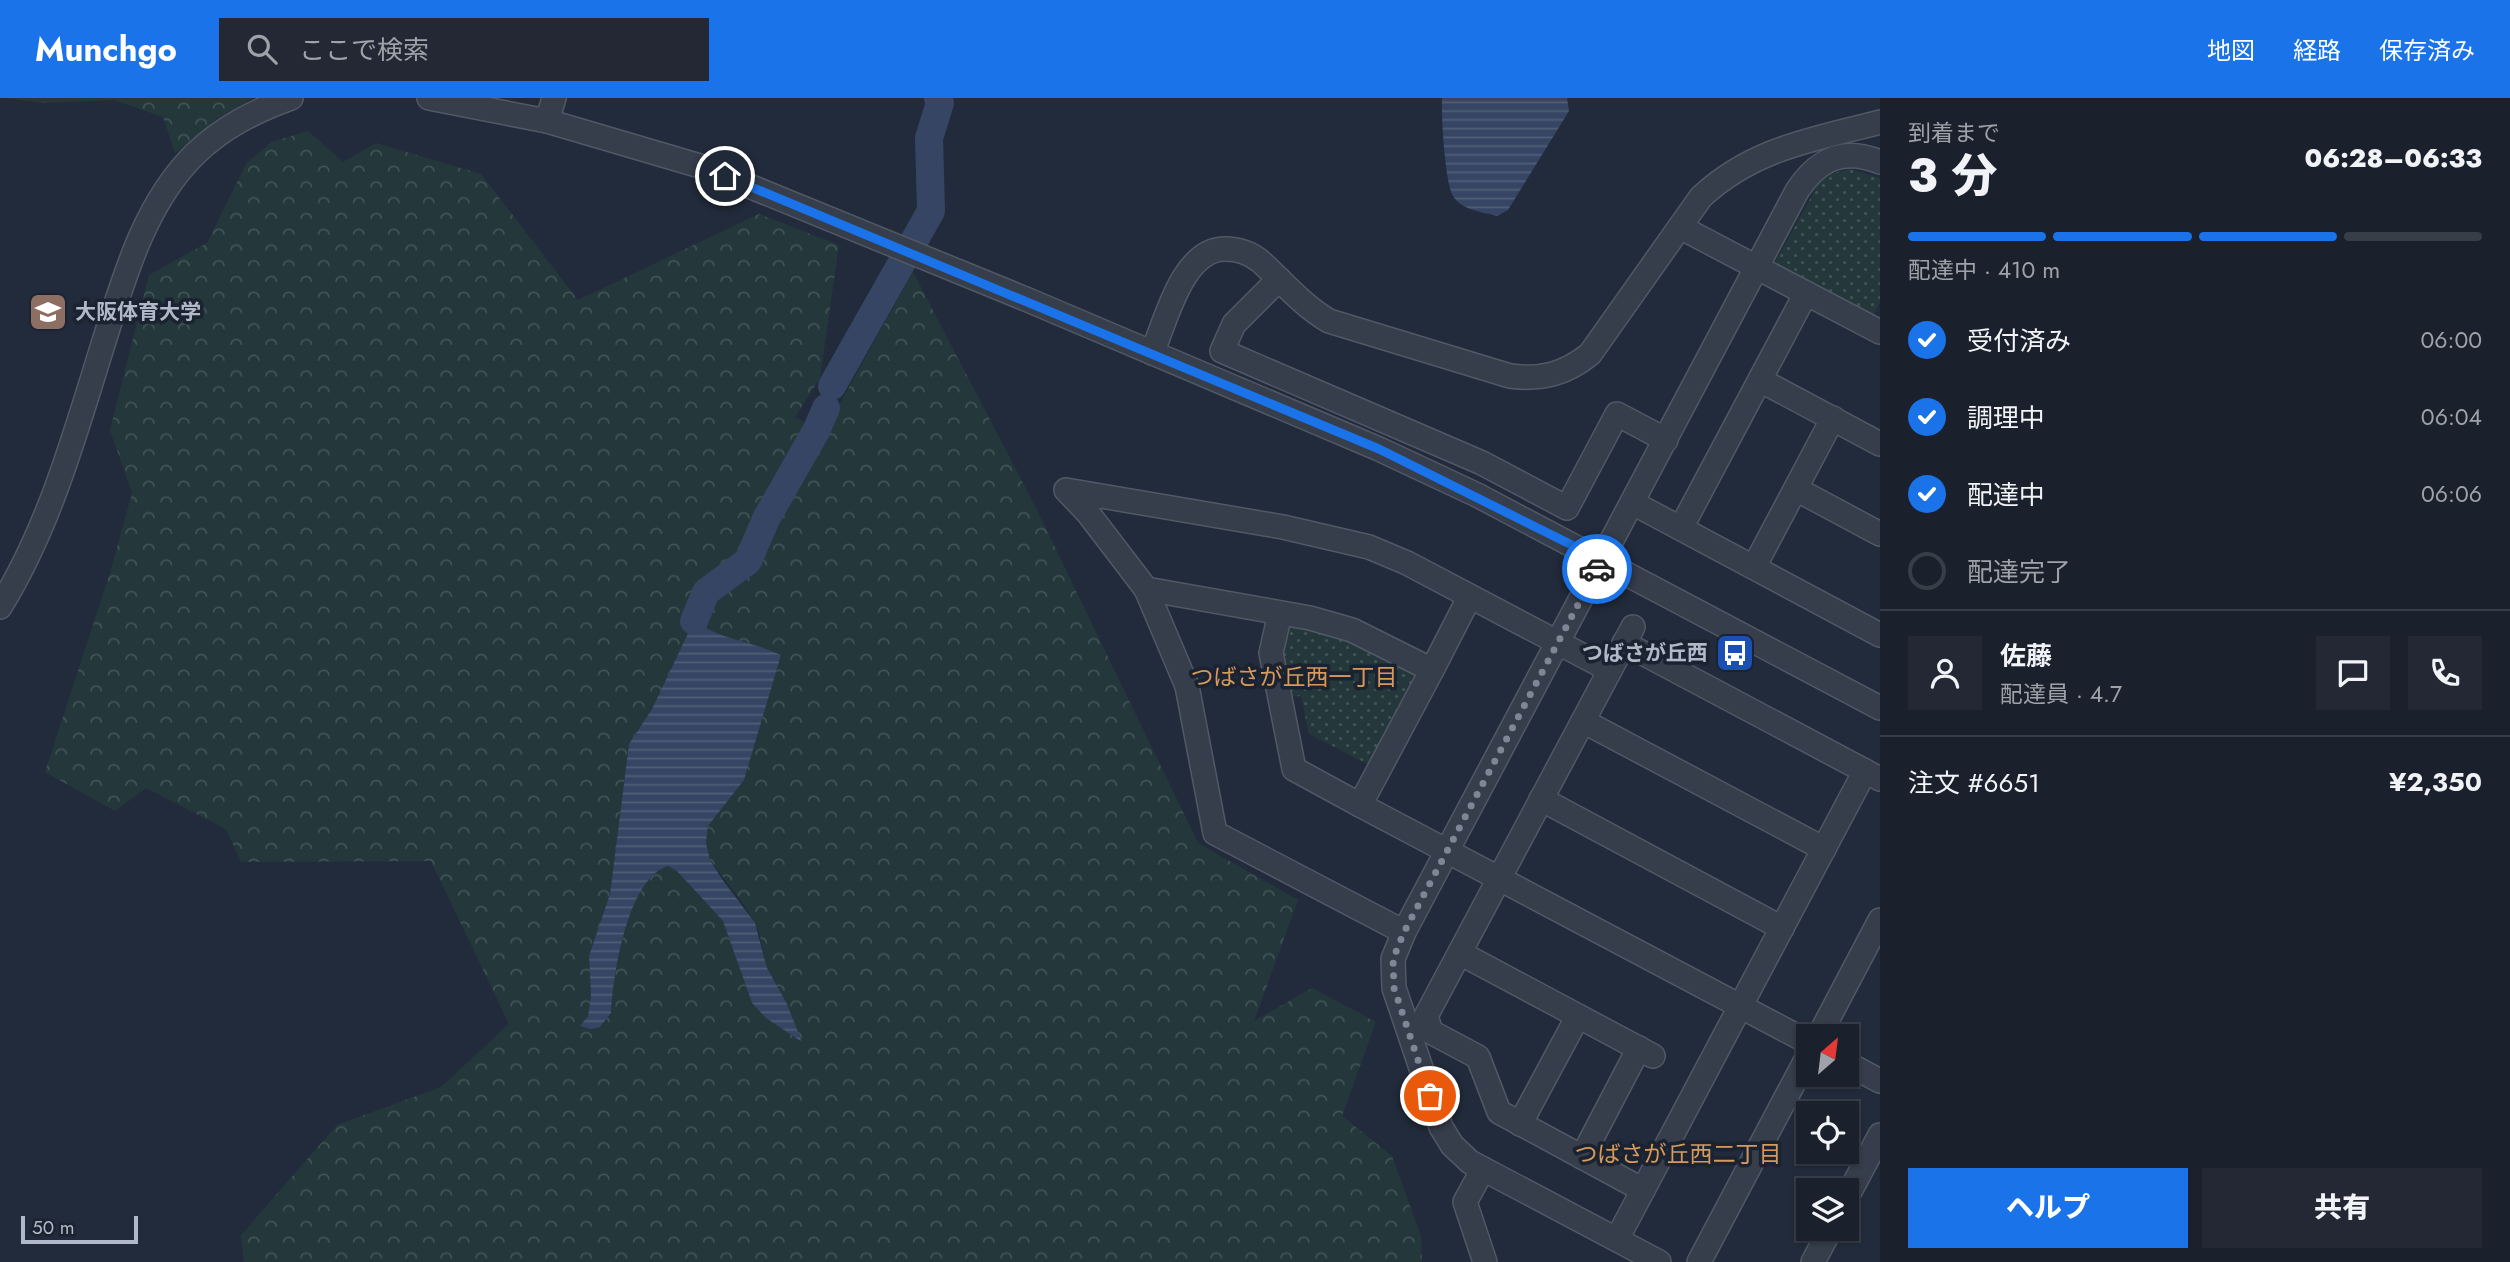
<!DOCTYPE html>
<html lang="ja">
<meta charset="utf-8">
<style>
body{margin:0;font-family:Jost,"Noto Sans JP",sans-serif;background:#232834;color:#f1f3f6;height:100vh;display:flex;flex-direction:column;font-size:26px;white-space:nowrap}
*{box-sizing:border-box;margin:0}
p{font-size:23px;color:#9fa3a9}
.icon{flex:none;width:38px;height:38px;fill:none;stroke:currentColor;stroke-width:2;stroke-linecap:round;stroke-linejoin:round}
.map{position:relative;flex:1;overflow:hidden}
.side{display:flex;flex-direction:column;background:#1a202c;width:630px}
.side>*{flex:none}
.needle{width:46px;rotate:28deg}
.controls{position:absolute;left:1796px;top:926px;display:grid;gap:14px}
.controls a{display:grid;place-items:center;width:63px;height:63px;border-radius:0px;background:#1a202c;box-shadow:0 2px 5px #0004,0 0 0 2px #383e48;font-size:35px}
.scale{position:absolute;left:21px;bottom:18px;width:117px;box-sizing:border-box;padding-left:7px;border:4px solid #b1b8c7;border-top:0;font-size:19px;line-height:24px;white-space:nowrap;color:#b1b8c7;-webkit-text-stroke:5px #1b2230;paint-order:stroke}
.pin{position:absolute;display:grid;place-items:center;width:60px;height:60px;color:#fff;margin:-30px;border:4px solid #fff;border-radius:50%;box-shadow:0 2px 7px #0007}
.courier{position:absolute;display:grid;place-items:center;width:70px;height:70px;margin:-35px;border:5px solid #1a73e8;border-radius:50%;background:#fff;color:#222;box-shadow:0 2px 9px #0007}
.summary em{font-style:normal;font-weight:800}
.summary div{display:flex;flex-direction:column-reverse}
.summary{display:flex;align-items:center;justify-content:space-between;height:119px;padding:0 28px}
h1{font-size:46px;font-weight:800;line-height:52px}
.bar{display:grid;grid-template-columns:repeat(4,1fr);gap:10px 7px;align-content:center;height:84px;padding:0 28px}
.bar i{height:9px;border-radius:5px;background:#383e48}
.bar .active{background:#1a73e8}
.bar p{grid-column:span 4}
.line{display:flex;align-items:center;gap:18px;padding:0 28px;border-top:2px solid #383e48}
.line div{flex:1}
.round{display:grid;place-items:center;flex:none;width:74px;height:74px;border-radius:0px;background:#232834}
ol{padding:0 28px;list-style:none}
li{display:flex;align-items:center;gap:21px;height:77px}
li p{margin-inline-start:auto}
li .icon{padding:7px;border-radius:50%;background:#1a73e8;color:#fff;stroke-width:4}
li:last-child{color:#9fa3a9}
li i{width:38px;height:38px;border:4px solid #383e48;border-radius:50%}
.button{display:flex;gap:14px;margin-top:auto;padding:14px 28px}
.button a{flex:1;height:80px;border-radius:0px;background:#1a73e8;color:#fff;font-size:28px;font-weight:800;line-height:80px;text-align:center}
.button a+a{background:#232834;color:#f1f3f6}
header{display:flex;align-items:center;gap:42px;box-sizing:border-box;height:98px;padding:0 35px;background:#1a73e8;color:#fff}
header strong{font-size:33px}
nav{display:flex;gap:38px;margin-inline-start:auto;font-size:24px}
.search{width:490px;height:63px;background:#232834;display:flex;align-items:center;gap:18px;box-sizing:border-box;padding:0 24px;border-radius:0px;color:#9fa3a9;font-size:26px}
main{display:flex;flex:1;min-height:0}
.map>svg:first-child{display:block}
.forest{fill:url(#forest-crowns);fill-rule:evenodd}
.park{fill:url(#park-dots)}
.water{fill:url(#water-rules)}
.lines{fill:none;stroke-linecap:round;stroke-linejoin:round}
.river{stroke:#354563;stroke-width:28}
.minor-casing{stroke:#515866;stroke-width:26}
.minor{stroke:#363d4b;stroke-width:23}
.done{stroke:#7f8796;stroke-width:7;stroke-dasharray:0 12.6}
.route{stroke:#1a73e8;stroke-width:9}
.labels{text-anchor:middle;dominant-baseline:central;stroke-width:7;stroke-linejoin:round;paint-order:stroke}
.poi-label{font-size:21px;font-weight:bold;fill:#b1b8c7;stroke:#1b2230;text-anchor:start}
.neighbourhood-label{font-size:23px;fill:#d69a5d;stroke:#1b2230}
</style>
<header>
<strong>Munchgo</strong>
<div class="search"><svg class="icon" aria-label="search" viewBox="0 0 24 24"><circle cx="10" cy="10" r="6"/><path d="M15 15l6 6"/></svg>ここで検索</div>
<nav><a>地図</a><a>経路</a><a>保存済み</a></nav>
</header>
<main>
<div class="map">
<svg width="1880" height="1164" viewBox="0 0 1880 1164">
<defs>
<pattern id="forest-crowns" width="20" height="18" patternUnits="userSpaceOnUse" patternTransform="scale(1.75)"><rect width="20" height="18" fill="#24383c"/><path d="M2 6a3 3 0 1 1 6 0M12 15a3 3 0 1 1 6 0" fill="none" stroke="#415357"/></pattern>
<pattern id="park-dots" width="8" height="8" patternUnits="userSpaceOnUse" patternTransform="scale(1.75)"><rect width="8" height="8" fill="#24383c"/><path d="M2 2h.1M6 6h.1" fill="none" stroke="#415357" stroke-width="1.8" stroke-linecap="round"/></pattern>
<pattern id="water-rules" width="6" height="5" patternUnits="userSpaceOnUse" patternTransform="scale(1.75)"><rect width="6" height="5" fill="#354563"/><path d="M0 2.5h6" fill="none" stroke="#505e78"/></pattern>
</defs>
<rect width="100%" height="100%" fill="#222b3b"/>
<g class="forest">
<path d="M6 0H253L215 22 175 55 163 19 115 2 43 5Z"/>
<path d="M308 33 343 64 376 45 481 76 578 202 759 116 839 147 820 280 795 319 823 336 913 174 1036 410 1198 745 1298 802 1254 923 1312 890 1376 924 1342 1018 1392 1058 1421 1138 1422 1164H244L241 1137 337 1027 441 989 509 926 431 763 241 764 226 731 146 690 115 713 45 674 110 475 132 395 110 332 149 177 207 145 246 66 271 44ZM694 524C721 542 752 543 781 557L744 682 708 728 706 745 710 762 745 808 759 834 767 870 787 906 801 943 752 905 723 823 677 773 668 768C627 780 613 879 611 915L600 929 581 927 588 918 591 896 589 858 610 796 629 646 652 611Z"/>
</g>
<g class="park">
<path d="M1850 71 1880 80V204L1874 216 1867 218 1779 172 1776 163 1820 83 1827 77Z"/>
<path d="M1294 524 1331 532 1414 572 1418 583 1373 669 1309 636 1301 598 1287 599 1279 560 1284 530Z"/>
</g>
<g class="water">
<path d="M1442 0H1567L1569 13 1508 112 1497 118C1483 114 1461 112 1453 98 1445 85 1441 17 1442 0Z"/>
<path d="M694 523C721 542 752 543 781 557L744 682 708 728 706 745 710 762 722 781 755 825 767 870 787 906 802 944 766 920 752 905 723 823 677 773 668 768C627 780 613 879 611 915L600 929 591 931 580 928 588 918 591 897 589 858 610 796 629 646 652 611Z"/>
</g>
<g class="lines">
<g class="river">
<path d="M832 288 931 113 929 40 940 5 938 0"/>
<path d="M694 523 706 494 748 463 766 421 816 333 826 310"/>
</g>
<defs>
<g id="minor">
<path d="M429 0 547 23 700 68 1028 202 1379 351 1477 397 1880 610"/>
<path d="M547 23 554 0"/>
<path d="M1680 129 1880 234"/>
<path d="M1279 181 1234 226 1222 253 1482 365 1567 410 1617 316 1666 342"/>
<path d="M1152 255C1166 223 1182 151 1225 151 1237 151 1250 155 1260 163 1283 184 1302 207 1329 223L1510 278C1542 282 1565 276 1590 256L1701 99C1754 50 1812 42 1880 24"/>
<path d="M1760 282 1880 346"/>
<path d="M1796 391 1880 436"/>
<path d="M1633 405 1880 537"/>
<path d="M1681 430 1806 195"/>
<path d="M1754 469 1833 320"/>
<path d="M1146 491 1187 588 1215 735 1404 834"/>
<path d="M1470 498 1432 572 1352 532 1310 520 1146 491 1088 415 1066 392 1283 429 1369 449 1407 465 1610 572"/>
<path d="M0 509C48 431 73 343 100 256 122 187 142 108 195 56 223 29 255 13 291 0"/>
<path d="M1280 515 1271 555 1294 671 1360 707 1432 572"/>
<path d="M1633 529 1426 918 1431 934 1478 959 1499 1014 1643 1092"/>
<path d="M1624 545 1880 681"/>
<path d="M1583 623 1824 751"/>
<path d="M1541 701 1782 830"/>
<path d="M1360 707 1808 944"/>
<path d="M1460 855 1653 958"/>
<path d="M1819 938 1880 822"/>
<path d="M1846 965 1880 983"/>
<path d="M1520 1026 1578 918"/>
<path d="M1582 1059 1639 950"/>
<path d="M1483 1071 1465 1104 1485 1164"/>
<path d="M1846 1101 1880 1037"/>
<path d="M1617 1141 1865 673"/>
<path d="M1659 1164 1470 1064 1452 1047 1441 1029 1394 890 1393 861 1404 834 1797 93C1818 61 1843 49 1880 64"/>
<path d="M1699 1164 1808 958"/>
<path d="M1813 1164 1831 1130"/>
</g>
</defs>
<use href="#minor" class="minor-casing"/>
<use href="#minor" class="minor"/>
</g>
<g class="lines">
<path class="done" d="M1430 998 1394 890 1393 861 1404 834 1597 471"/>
<path class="route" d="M725 78 1379 351 1602 462 1597 471"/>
</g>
<defs>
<symbol id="university-square" viewBox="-11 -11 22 22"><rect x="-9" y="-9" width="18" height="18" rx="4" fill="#8d6e63" stroke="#1b2230"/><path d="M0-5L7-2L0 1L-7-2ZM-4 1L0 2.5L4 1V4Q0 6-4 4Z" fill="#fff"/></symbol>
<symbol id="bus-square" viewBox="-11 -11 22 22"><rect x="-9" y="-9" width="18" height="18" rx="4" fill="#1a4fb4" stroke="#1b2230"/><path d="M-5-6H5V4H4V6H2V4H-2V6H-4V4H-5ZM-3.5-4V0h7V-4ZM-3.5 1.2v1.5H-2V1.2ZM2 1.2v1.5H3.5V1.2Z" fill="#fff"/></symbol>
</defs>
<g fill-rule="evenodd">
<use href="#university-square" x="26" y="192" width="44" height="44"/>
<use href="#bus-square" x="1713" y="533" width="44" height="44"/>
</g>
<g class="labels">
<g class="poi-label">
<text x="75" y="214">大阪体育大学</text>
<text x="1708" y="555" text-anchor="end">つばさが丘西</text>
</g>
<g class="neighbourhood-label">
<text x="1294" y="579">つばさが丘西一丁目</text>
<text x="1678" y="1056">つばさが丘西二丁目</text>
</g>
</g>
</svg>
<div class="controls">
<a><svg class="needle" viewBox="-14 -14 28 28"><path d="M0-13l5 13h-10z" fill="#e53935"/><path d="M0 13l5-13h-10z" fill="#9fa3a9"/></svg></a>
<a><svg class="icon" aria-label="locate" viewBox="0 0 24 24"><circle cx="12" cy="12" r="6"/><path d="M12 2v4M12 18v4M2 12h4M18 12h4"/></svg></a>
<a><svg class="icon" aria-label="layers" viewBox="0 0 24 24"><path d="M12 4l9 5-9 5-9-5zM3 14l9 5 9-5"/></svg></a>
</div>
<div class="scale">50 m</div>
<div class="pin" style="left:1430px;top:998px;background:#ea580c"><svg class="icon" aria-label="bag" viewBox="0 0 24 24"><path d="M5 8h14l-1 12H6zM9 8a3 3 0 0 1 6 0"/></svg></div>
<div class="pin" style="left:725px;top:78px;background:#1f2937"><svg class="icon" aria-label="home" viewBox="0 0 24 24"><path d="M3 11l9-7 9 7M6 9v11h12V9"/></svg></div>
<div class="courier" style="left:1597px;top:471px"><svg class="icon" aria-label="car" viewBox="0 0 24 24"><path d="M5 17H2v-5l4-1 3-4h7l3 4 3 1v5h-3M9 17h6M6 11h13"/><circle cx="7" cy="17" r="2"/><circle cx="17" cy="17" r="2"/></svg></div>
</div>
<section class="side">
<div class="summary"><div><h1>3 分</h1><p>到着まで</p></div><em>06:28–06:33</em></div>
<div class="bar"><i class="active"></i><i class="active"></i><i class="active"></i><i></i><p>配達中 · 410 m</p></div>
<ol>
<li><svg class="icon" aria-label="check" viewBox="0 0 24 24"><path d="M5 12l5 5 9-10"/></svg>受付済み<p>06:00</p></li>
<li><svg class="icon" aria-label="check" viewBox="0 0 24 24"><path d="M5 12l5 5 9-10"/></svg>調理中<p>06:04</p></li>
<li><svg class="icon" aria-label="check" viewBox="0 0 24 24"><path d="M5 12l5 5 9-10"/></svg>配達中<p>06:06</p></li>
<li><i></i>配達完了</li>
</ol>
<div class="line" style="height:126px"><a class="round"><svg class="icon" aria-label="person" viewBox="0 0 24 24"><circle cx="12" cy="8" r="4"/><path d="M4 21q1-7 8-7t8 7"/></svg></a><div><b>佐藤</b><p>配達員 · 4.7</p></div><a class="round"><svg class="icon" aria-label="chat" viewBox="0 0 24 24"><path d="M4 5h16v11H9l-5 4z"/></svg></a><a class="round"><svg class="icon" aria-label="phone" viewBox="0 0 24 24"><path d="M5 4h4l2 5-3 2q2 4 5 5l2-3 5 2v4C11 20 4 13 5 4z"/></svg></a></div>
<div class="line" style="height:91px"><div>注文 #6651</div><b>¥2,350</b></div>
<div class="button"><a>ヘルプ</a><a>共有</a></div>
</section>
</main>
